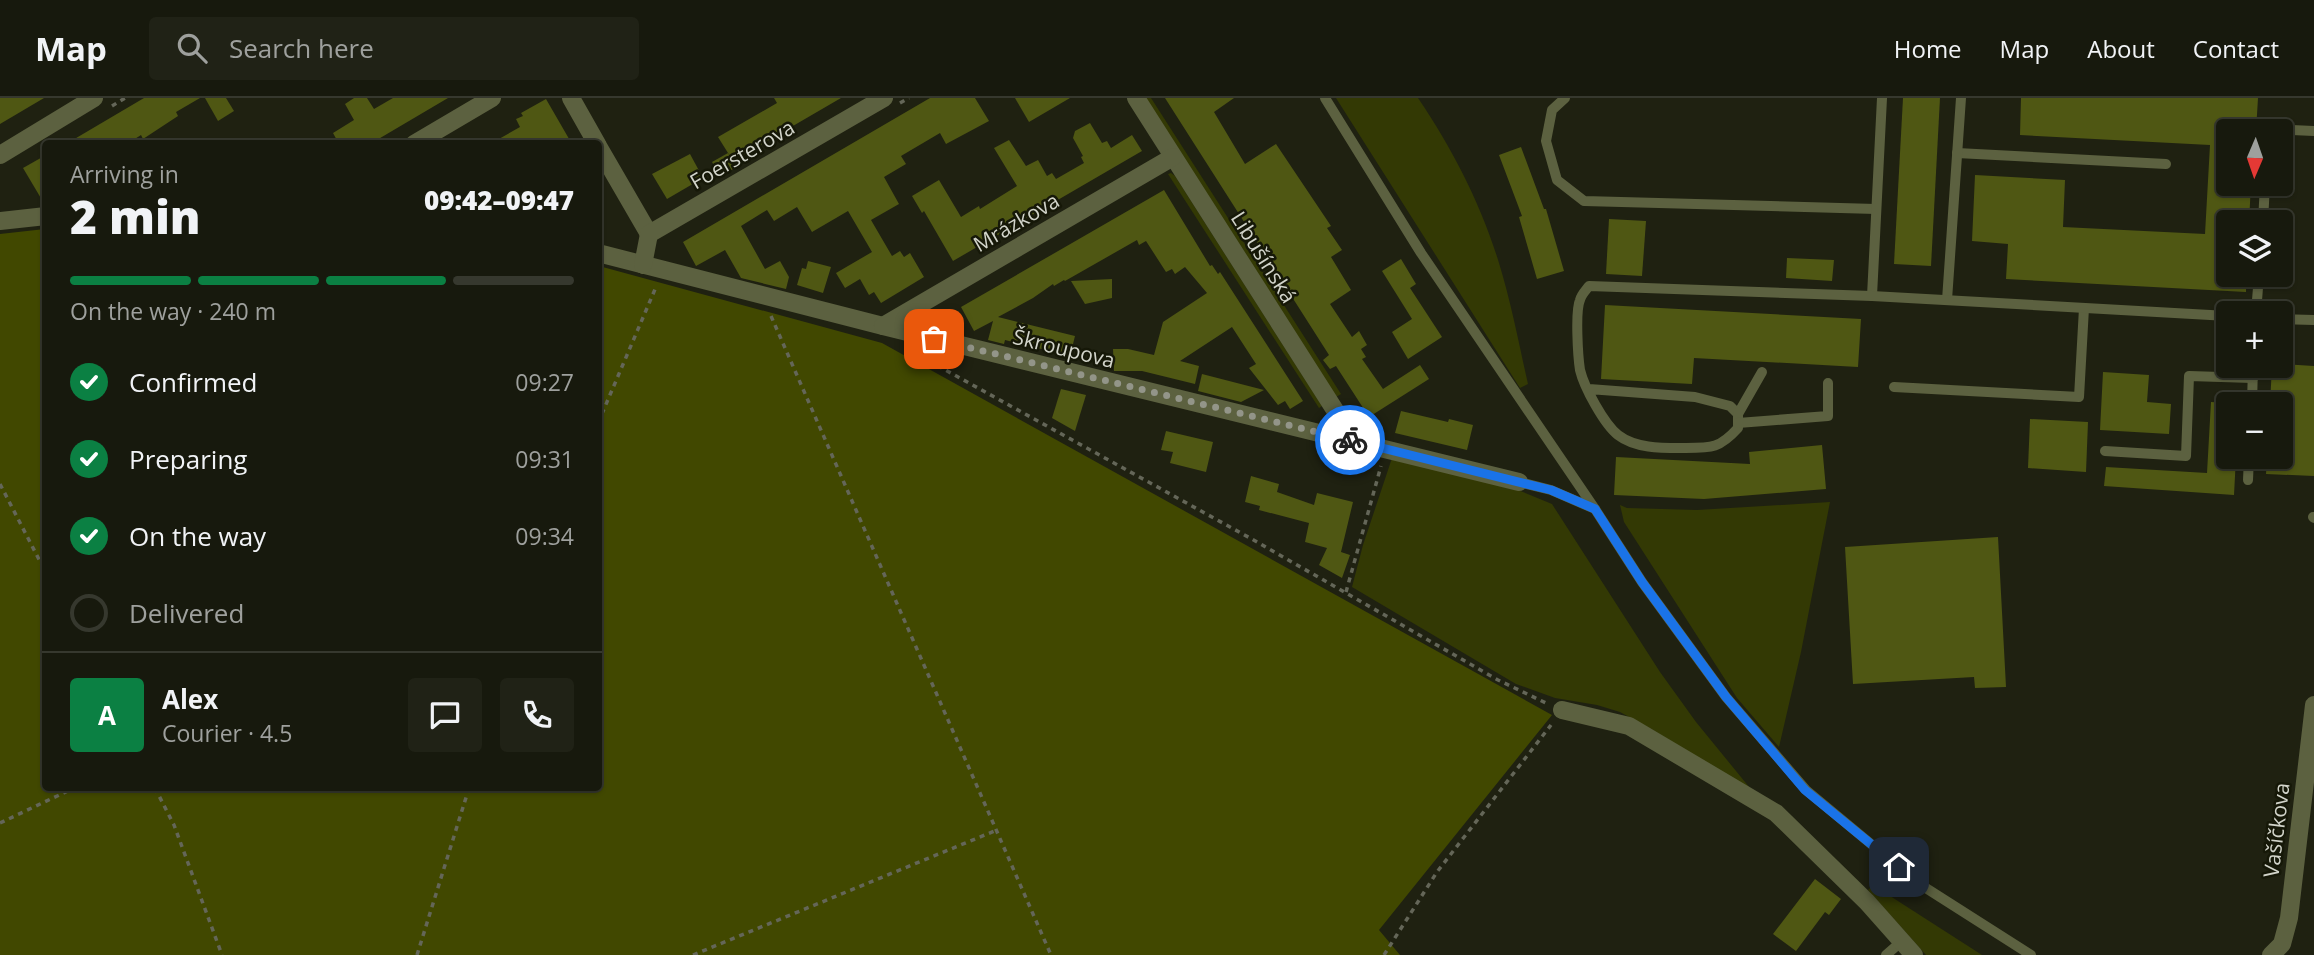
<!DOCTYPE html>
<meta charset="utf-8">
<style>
body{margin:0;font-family:"Open Sans",sans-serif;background:#202216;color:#f1f3f6;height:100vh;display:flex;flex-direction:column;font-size:26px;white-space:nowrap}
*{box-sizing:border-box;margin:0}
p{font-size:23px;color:#9ea09d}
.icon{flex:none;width:38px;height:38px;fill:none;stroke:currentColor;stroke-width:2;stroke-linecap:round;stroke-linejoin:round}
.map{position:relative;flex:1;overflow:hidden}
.panel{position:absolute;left:42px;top:42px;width:560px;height:651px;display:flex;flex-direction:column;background:#17190d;border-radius:7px;box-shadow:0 2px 5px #0004,0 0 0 2px #36382e}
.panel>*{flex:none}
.needle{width:46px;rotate:182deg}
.controls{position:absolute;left:2216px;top:21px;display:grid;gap:14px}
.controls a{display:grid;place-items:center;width:77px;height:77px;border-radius:7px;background:#17190d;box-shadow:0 2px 5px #0004,0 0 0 2px #36382e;font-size:35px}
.pin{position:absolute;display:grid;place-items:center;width:60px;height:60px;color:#fff;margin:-30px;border-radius:14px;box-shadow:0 4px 10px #0006}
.courier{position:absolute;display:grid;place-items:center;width:70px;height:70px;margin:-35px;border:5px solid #1a73e8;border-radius:50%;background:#fff;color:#222;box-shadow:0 2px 9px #0007}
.head em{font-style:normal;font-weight:800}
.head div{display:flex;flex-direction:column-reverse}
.head{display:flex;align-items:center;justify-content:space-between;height:119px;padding:0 28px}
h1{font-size:46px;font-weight:800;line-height:52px}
.bar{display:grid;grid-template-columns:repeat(4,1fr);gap:10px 7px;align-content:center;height:84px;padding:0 28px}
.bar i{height:9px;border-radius:5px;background:#36382e}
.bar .active{background:#0b8043}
.bar p{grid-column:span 4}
.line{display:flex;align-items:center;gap:18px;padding:0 28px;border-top:2px solid #36382e}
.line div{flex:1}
.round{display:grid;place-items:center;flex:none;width:74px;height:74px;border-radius:7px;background:#202216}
ol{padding:0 28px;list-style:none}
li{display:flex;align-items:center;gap:21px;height:77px}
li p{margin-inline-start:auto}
li .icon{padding:7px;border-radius:50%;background:#0b8043;color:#fff;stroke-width:4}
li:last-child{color:#9ea09d}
li i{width:38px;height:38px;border:4px solid #36382e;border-radius:50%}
header{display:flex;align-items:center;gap:42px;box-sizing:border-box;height:98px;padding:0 35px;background:#17190d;border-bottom:2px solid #36382e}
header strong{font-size:33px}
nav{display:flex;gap:38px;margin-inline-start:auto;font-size:24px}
.search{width:490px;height:63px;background:#202216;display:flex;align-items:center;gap:18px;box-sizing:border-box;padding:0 24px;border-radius:7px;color:#9ea09d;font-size:26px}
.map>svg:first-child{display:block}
.green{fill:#333904}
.forest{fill:#414800}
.building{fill:#4f5713}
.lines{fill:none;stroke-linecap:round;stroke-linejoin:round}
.path{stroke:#646658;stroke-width:3.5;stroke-dasharray:5 5;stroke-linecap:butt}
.lane{stroke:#5c6140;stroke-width:10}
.street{stroke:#5c6140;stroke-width:18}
.done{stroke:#939589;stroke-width:7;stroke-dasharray:0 12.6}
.route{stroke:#1a73e8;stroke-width:9}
.labels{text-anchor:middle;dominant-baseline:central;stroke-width:5;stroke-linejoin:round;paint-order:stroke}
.street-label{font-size:21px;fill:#d2d4ca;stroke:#161808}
</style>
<header>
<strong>Map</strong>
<div class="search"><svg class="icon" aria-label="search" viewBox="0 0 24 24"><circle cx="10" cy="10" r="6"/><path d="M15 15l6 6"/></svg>Search here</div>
<nav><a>Home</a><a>Map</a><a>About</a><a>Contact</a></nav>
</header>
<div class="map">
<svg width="2314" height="857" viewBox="0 0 2314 857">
<rect width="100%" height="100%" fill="#1f2111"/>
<g class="green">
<path d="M1145 0H1151L1341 296 1336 299Z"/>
<path d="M1336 0H1418C1452 50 1481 106 1499 165 1511 204 1519 246 1528 286L1520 290Z"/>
<path d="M1171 75 1175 78 1322 308 1319 310 1168 76Z"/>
<path d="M1393 357 1508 388 1552 406 1660 574 1696 624 1754 695 1653 632 1620 614 1597 607 1555 600 1516 586 1352 489 1363 447Z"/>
<path d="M1830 404 1801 554 1779 649 1737 600 1624 424 1620 407 1627 410 1697 412Z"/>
<path d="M1873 787 1982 857H1926L1868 792Z"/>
</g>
<path class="forest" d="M45 131 46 690H598L599 168 882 245 1552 617 1379 832 1400 857H0V136Z"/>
<g class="building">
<path d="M0 0H44L0 26Z"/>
<path d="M144 0H200L176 14 178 18 143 41 141 37 127 46H114L111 40 101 46H66Z"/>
<path d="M205 0H226L234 13 218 23Z"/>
<path d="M354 0H367L374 11 393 0H448L370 46H339L333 35 354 22 345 6Z"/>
<path d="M774 0H841L733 63 718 39 777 5Z"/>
<path d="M930 0H975L989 23 946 46 940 35 901 58 906 66 884 79 899 106 871 122 892 158 900 153 904 159 910 155 924 179 881 205 874 194 869 197 860 181 845 190 836 175 872 154 848 113 812 134 797 109 774 123 767 112 741 128 765 171 780 163 789 179 786 191 741 180 725 152 696 168 683 144Z"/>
<path d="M1015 0H1070L1029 24Z"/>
<path d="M1165 0H1234L1214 14 1245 66 1276 46 1331 128 1327 130 1342 152 1331 159 1351 192 1330 206 1352 239 1359 233 1367 247 1361 251 1366 259 1362 261 1383 291 1420 267 1429 281 1369 319 1336 268 1330 271 1323 262 1329 257Z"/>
<path d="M1903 0H1940L1931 168 1894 166Z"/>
<path d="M2021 0H2258L2256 33H2228V86H2251L2249 124H2228V177H2246V194L2006 181 2008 146 1972 143 1975 77 2065 82 2063 129 2205 136 2210 47 2020 37Z"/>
<path d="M546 1 572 46H490L520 29 516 21 523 18 521 15Z"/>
<path d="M1090 25 1102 45 1107 43 1111 50 1132 37 1142 53 953 163 924 113 922 115 912 98 939 82 961 119 979 108 980 111 1017 88 994 50 1009 42 1026 68 1038 62 1047 78 1052 75 1056 81 1084 65 1081 59 1083 58 1073 40 1075 33Z"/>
<path d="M1521 49 1544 111H1546L1564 173 1537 181 1519 119 1522 118 1499 57Z"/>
<path d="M728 55 736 69 721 79 712 64Z"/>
<path d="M690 56 703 80 667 101 652 76Z"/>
<path d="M46 57V107H45L23 70Z"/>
<path d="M1164 92 1210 168 1212 167 1218 176 1220 174 1303 303 1290 311 1285 303 1278 307 1249 270 1256 266 1232 229 1180 263 1199 268 1195 286 1142 273H1114L1113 251H1128L1154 257 1163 224 1207 195 1185 169 1175 176 1172 171 1166 174 1146 143 1139 147 1137 142 1065 183 1064 182 1054 188 1053 186 1033 200 998 219 1075 238 1070 258 1005 242 1004 246 988 242 993 223 974 233 961 209Z"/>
<path d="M1609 121 1646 123 1642 178 1606 176Z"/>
<path d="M1787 160 1834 162 1832 183 1786 180Z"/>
<path d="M1401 161 1416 186 1410 190 1442 239 1408 261 1392 234 1412 221 1382 173Z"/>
<path d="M808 163 831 169 823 195 797 187 802 170 806 171Z"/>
<path d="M1112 181V200L1085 206 1071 183Z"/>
<path d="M1605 207 1861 221 1858 269 1694 260 1692 286 1601 281Z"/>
<path d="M2280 266 2314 268V378L2266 376 2267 359H2280V306H2270L2272 268Z"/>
<path d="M2103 274 2149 277 2147 304 2171 306 2169 336 2100 332Z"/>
<path d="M1202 276 1264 292 1241 304 1198 293Z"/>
<path d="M1061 291 1086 297 1075 333 1052 320Z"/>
<path d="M2211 304 2228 305V359H2236L2234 397 2104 388 2106 369 2207 375Z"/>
<path d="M1401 313 1448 324 1449 321 1473 327 1467 352 1395 335Z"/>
<path d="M2030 321 2088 324 2086 374 2028 370Z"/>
<path d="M1166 333 1213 344 1206 374 1170 365 1173 354 1161 352Z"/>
<path d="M1822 347 1826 391 1704 401 1614 397 1616 359 1750 366 1749 354Z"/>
<path d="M1251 378 1279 386 1277 394 1314 407 1317 395 1353 404 1341 454 1350 457 1342 480 1319 467 1327 450 1305 444 1309 425 1259 412 1260 408 1245 404Z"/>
<path d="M1998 439 2006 589 1975 590 1974 579 1853 586 1845 449Z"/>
<path d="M1815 781 1841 801 1829 817 1825 814 1796 853 1773 836Z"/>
</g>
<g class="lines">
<g class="path">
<path d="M900 5 909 0"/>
<path d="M112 8 125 0"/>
<path d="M391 46 398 41"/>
<path d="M771 218 1051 857"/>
<path d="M920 258 1250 440 1498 582 1546 605"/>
<path d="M598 325 656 189"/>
<path d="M0 386 46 475"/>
<path d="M1346 494 1381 368"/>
<path d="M155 690 174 727 222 857"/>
<path d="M0 725 74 690"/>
<path d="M417 857 469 690"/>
<path d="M693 857 997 732"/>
<path d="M1384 857 1437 774 1551 627"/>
</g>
<g class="lane">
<path d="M1325 0 1421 155 1595 411"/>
<path d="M1565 0 1552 12 1546 43 1557 82 1584 103 1876 111"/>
<path d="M2269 33V31L2314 33"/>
<path d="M1957 55 2166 66"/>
<path d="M2263 124 2265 86"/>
<path d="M1872 198 1882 0"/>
<path d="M1947 202 1961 0"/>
<path d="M2256 215 2259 177"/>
<path d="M2280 221 2314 222"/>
<path d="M1894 289 2079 299 2084 210"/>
<path d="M1589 291 1695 299 1730 308 1738 316V330C1720 350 1712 350 1686 350 1664 350 1636 351 1618 337 1604 326 1584 289 1580 272 1578 259 1575 213 1580 202 1581 197 1586 192 1589 188L1872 198 2228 218"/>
<path d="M2252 306 2253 268"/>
<path d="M1738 316 1762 274"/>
<path d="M1738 325 1828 318V285"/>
<path d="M2105 353 2186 358 2189 278 2253 280"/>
<path d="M2248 382 2249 359"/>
<path d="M1519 384 1551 392 1595 411 1642 484 1726 599 1806 692 1918 785 2031 857"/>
<path d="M2313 419 2314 420"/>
<path d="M1886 857 1902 843"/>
</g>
<g class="street">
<path d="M571 0 597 46"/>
<path d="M1136 0 1354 342"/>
<path d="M414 46 492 0"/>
<path d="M598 48 649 136"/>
<path d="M0 57 94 0"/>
<path d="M0 123 46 118"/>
<path d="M598 155 883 228 1519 384"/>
<path d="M643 167 649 136 884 0"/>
<path d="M883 228 1173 59"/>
<path d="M1562 612 1629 628 1776 715 1867 804 1914 857"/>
<path d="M2271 857 2282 846 2289 820 2314 607"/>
</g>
</g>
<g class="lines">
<path class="done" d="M934 241 1350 342"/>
<path class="route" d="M1350 342 1551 392 1595 411 1642 484 1726 599 1805 692 1899 769"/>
</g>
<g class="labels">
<g class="street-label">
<text transform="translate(742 56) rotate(-30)">Foersterova</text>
<text transform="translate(1016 124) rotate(-30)">Mrázkova</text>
<text transform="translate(1264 159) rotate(58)">Libušínská</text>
<text transform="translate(1064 250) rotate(14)">Škroupova</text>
<text transform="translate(2276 732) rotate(-83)">Vašíčkova</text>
</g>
</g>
</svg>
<div class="controls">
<a><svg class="needle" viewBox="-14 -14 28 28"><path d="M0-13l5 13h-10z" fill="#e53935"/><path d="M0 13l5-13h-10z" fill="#9ea09d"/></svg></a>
<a><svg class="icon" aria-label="layers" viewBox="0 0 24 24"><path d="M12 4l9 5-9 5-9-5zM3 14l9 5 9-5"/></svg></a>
<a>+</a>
<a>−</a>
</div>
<div class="pin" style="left:934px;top:241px;background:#ea580c"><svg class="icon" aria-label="bag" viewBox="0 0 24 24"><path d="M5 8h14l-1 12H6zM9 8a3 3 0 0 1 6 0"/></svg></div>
<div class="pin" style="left:1899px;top:769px;background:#1f2937"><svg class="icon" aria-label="home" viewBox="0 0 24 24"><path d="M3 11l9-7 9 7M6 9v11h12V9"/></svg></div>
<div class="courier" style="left:1350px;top:342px"><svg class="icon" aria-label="bike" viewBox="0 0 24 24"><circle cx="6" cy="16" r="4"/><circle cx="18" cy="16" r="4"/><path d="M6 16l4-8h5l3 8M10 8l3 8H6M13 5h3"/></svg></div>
<section class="panel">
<div class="head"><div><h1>2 min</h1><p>Arriving in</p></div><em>09:42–09:47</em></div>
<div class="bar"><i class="active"></i><i class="active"></i><i class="active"></i><i></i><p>On the way · 240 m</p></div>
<ol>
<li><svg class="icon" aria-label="check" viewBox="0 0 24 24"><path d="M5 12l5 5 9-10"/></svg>Confirmed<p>09:27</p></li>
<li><svg class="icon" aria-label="check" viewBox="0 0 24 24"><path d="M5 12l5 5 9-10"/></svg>Preparing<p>09:31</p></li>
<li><svg class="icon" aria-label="check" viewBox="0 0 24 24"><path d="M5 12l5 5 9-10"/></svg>On the way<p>09:34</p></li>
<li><i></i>Delivered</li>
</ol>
<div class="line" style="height:126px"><b class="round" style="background:#0b8043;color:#fff">A</b><div><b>Alex</b><p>Courier · 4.5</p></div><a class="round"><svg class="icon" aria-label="chat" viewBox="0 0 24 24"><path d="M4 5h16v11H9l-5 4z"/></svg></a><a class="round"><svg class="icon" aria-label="phone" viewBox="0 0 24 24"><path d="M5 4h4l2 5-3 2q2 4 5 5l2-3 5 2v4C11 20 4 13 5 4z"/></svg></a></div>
</section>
</div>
